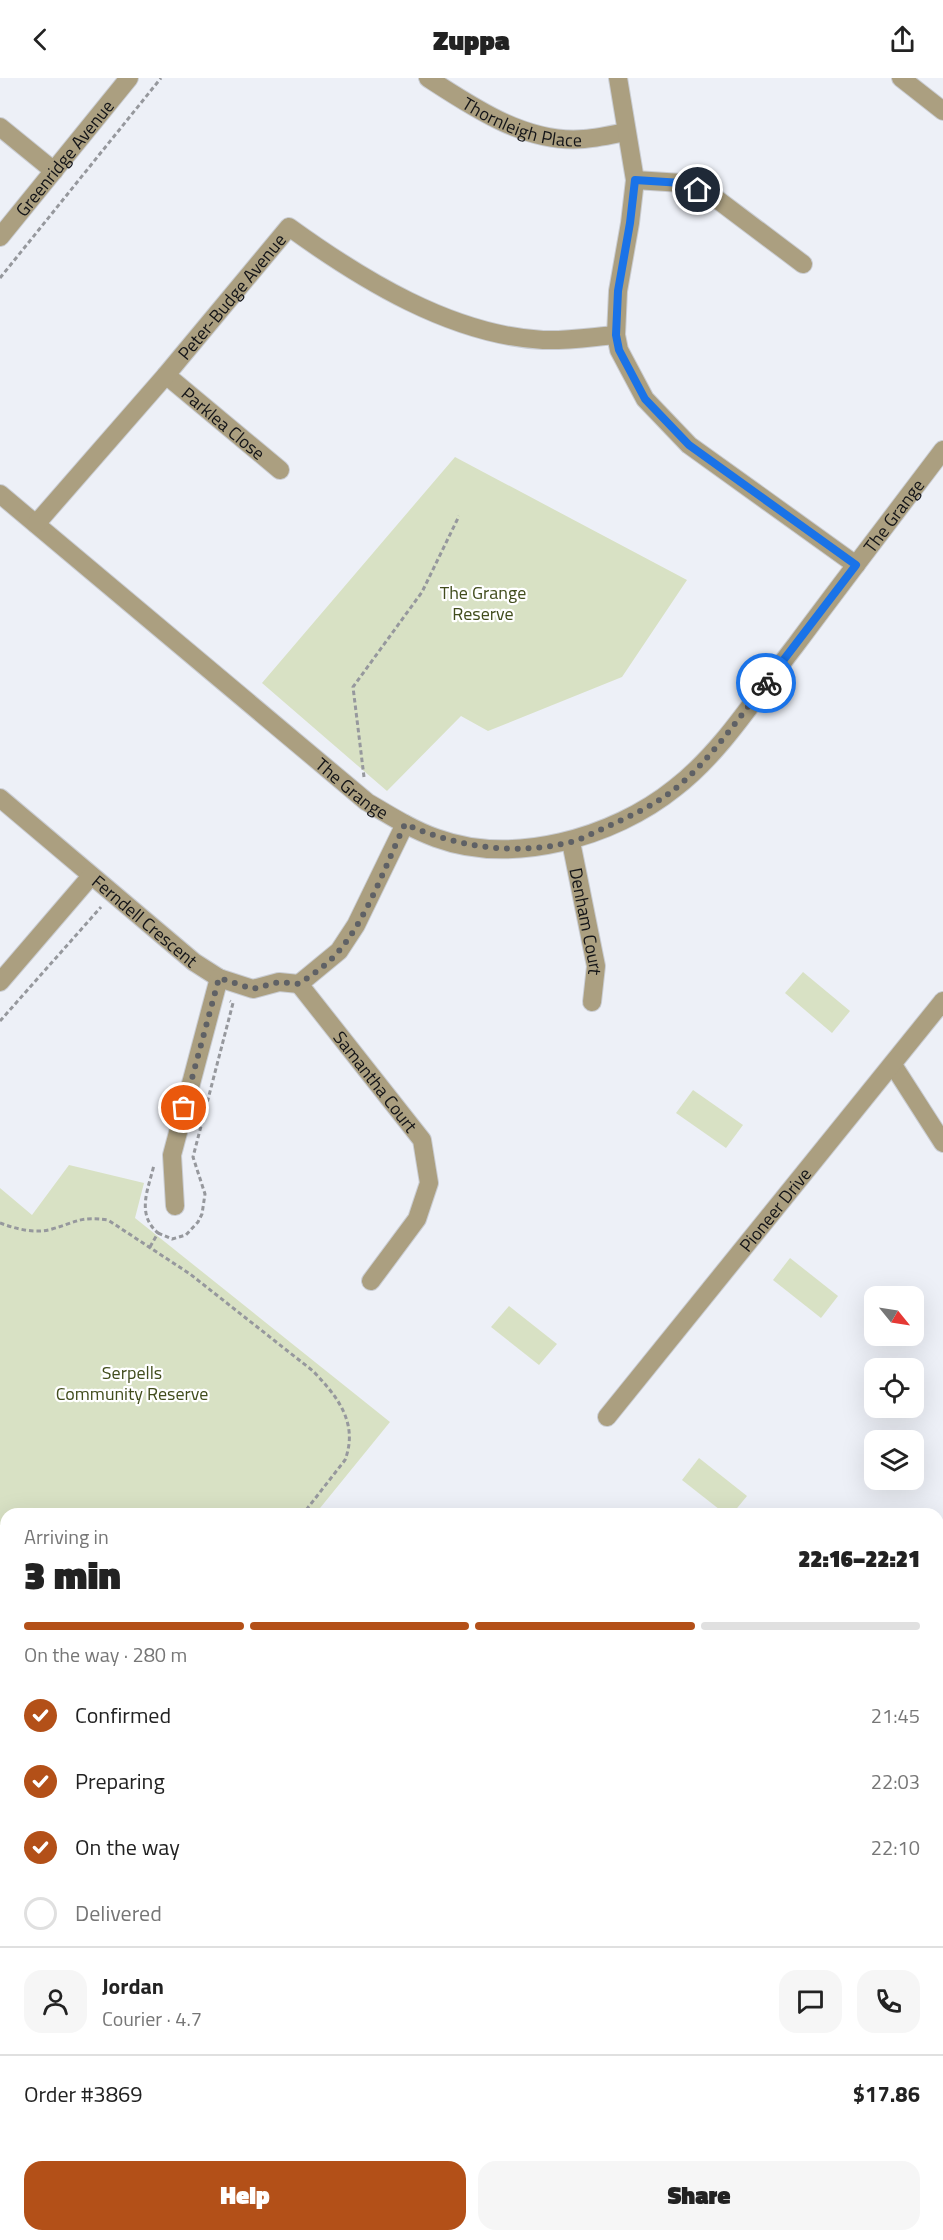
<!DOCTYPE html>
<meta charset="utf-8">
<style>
body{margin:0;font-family:"Titillium Web",sans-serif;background:#f6f6f6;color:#222;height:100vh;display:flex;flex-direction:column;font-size:22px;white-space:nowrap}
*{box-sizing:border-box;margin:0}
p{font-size:20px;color:#767676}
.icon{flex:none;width:33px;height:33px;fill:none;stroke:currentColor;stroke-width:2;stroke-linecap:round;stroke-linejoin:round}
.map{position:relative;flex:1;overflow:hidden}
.details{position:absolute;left:0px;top:1430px;width:944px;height:734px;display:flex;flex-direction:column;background:#fff;border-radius:18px 18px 0 0;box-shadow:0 6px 24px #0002}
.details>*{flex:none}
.needle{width:39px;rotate:120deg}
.tools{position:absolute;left:864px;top:1208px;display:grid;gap:12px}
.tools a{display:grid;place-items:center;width:60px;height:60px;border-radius:12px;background:#fff;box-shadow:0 6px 24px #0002;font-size:30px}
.pin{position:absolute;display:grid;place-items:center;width:51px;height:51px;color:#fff;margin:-26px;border:3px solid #fff;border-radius:50%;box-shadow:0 2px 6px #0007}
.courier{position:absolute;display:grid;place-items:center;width:60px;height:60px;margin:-30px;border:4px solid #1a73e8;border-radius:50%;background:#fff;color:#222;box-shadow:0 2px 8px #0007}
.overview em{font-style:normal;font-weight:800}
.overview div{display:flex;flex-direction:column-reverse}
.overview{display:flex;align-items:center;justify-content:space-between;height:102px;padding:0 24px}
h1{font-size:39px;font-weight:800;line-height:45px}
.bar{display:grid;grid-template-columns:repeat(4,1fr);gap:9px 6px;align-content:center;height:72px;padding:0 24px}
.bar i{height:8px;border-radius:4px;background:#e0e0e0}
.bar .active{background:#b35018}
.bar p{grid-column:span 4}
.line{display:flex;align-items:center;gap:15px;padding:0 24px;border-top:2px solid #e0e0e0}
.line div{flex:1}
.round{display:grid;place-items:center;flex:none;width:63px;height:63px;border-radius:18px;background:#f6f6f6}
ol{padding:0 24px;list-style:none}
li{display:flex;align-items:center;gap:18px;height:66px}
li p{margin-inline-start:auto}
li .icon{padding:6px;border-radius:50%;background:#b35018;color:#fff;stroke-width:4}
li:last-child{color:#767676}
li i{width:33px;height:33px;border:3px solid #e0e0e0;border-radius:50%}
.primary-button{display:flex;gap:12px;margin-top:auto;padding:12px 24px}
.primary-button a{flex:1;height:69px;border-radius:18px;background:#b35018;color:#fff;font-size:24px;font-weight:800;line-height:69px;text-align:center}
.primary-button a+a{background:#f6f6f6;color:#222}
header{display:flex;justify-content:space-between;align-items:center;height:78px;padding:0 24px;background:#fff;font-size:27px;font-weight:800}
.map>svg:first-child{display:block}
.green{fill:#d8e1c4}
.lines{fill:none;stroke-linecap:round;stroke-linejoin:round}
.minor-casing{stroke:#cacdd3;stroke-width:20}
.path{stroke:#96989d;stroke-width:3;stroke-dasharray:4.5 3;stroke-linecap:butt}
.minor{stroke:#ab9f80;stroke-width:18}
.done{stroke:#5f6165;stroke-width:6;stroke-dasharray:0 10.8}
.route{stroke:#1a73e8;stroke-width:8}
.labels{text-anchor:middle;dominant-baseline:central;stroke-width:4.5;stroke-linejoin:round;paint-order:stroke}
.street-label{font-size:18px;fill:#131417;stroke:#fff}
.park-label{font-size:18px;fill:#414c1c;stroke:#fff}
</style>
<header><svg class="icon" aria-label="back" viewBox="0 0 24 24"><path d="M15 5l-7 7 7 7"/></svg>Zuppa<svg class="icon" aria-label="share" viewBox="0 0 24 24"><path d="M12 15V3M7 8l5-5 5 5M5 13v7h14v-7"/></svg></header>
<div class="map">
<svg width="943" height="2162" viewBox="0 0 943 2162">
<rect width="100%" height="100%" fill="#edf0f7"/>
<g class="green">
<path d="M455 379 687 502 622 599 488 653 461 638 387 713 262 605Z"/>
<path d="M803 894 850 933 832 955 785 915Z"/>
<path d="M693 1012 743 1047 726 1070 676 1035Z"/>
<path d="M69 1087 144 1105 135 1140 390 1344 316 1435 6 1436V1662L0 1657V1110L32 1137Z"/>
<path d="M790 1180 838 1218 821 1240 773 1202Z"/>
<path d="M509 1228 557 1266 539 1287 491 1249Z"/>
<path d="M699 1380 747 1418 733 1435H724L682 1402Z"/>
</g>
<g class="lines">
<defs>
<g id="minor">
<path id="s1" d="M428 0C474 30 527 66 584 61 597 60 611 57 625 54"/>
<path d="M618 0 635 102 630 145 618 213 616 257 619 272 645 321 689 367 856 487"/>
<path d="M901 0 943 33"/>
<path d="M0 49 54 93"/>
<path d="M635 102 682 105 714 119 803 186"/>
<path id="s2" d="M0 159 129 0"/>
<path id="s3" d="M166 297 280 392"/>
<path id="s4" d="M0 416 367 724C389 737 411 751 436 760 512 788 613 760 675 710 723 673 758 615 795 568 844 502 894 437 943 372"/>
<path id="s5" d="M36 446 166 297 289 149C361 201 451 257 543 262 567 263 592 259 616 257"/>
<path id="s6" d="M0 720 194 884 219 900 253 911 279 904 299 906 339 873 356 847 405 746"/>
<path id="s7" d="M571 764 596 888 592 924"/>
<path d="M0 904 91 798"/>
<path id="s8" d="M299 906 422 1062 429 1105 417 1141 371 1203"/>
<path d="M893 987 943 1065"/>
<path d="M175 1128 172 1077 219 900"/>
<path id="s9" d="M607 1339 943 923"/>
<path d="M0 1621 6 1625"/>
<path d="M938 1729 943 1725"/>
<path d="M433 2162 439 2157"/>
</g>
</defs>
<use href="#minor" class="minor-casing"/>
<g class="path">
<path d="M0 200 161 0"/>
<path d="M364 699 353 609 422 514 459 438"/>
<path d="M0 943 101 829"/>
<path d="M0 1145C16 1151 35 1156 52 1151 77 1144 80 1138 108 1142L190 1196 313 1293C337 1318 359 1345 345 1382L303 1436"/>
<path d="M158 1155 172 1161 186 1157 198 1144 202 1136 205 1116 193 1079 233 925 230 923"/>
<path d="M150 1169 158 1155C136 1136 148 1112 154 1087"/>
<path d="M0 1593 6 1597"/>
<path d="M938 1757 943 1752"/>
<path d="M0 2161 1 2162"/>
<path d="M399 2162 405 2157"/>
</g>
<use href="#minor" class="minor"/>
</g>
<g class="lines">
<path class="done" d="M184 1030 219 900 253 911 279 904 299 906C313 896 327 887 338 874 367 841 386 786 405 746 456 769 515 778 571 764 585 760 599 752 613 746 635 736 658 725 676 710 711 681 738 641 766 605"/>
<path class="route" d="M698 112 682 105 635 102 630 145 618 213 616 257 619 272 645 321 689 367 856 487 766 605"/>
</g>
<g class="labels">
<g class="street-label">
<text stroke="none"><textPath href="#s1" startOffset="106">Thornleigh Place</textPath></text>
<text stroke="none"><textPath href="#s2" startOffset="102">Greenridge Avenue</textPath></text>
<text stroke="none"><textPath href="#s5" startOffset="300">Peter-Budge Avenue</textPath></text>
<text stroke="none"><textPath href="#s3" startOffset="75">Parklea Close</textPath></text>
<text stroke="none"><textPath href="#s4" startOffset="1161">The Grange</textPath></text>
<text stroke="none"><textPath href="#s4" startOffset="459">The Grange</textPath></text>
<text stroke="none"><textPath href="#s6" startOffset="190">Ferndell Crescent</textPath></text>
<text stroke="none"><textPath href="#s7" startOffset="81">Denham Court</textPath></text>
<text stroke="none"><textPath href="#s8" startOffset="124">Samantha Court</textPath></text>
<text stroke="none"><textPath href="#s9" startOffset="267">Pioneer Drive</textPath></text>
</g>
<g class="park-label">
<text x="483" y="514">The Grange<tspan x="483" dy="21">Reserve</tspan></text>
<text x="132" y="1294">Serpells<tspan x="132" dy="21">Community Reserve</tspan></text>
</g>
</g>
</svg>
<div class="tools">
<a><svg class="needle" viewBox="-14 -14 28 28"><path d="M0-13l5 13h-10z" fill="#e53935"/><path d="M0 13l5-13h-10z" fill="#767676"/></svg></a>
<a><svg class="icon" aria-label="locate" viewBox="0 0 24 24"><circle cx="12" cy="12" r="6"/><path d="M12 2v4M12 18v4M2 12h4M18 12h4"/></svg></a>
<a><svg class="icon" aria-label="layers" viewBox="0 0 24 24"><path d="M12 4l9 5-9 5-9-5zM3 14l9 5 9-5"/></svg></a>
</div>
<div class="pin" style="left:184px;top:1030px;background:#ea580c"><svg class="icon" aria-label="bag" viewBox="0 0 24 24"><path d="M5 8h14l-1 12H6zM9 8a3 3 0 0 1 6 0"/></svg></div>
<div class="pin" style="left:698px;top:112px;background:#1f2937"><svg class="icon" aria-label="home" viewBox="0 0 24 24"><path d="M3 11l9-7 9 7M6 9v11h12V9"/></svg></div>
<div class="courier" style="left:766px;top:605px"><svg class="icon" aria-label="bike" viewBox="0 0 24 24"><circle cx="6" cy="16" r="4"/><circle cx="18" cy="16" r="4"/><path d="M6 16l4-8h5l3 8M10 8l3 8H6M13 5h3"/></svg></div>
<section class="details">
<div class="overview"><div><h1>3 min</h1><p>Arriving in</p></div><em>22:16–22:21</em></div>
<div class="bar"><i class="active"></i><i class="active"></i><i class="active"></i><i></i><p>On the way · 280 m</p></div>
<ol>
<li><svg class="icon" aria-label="check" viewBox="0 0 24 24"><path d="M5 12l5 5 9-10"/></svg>Confirmed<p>21:45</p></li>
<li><svg class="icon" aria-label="check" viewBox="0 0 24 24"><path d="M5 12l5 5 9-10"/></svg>Preparing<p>22:03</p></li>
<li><svg class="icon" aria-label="check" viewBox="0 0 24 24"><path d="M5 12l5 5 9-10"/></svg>On the way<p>22:10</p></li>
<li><i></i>Delivered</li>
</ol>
<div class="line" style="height:108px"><a class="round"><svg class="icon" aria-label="person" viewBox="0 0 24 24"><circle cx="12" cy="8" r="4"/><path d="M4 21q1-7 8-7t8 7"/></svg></a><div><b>Jordan</b><p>Courier · 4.7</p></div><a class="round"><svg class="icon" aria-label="chat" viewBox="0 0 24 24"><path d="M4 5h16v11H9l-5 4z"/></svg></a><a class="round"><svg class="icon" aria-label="phone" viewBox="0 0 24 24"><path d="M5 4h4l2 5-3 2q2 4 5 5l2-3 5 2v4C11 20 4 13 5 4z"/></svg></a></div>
<div class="line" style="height:78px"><div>Order #3869</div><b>$17.86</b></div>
<div class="primary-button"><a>Help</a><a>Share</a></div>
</section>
</div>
